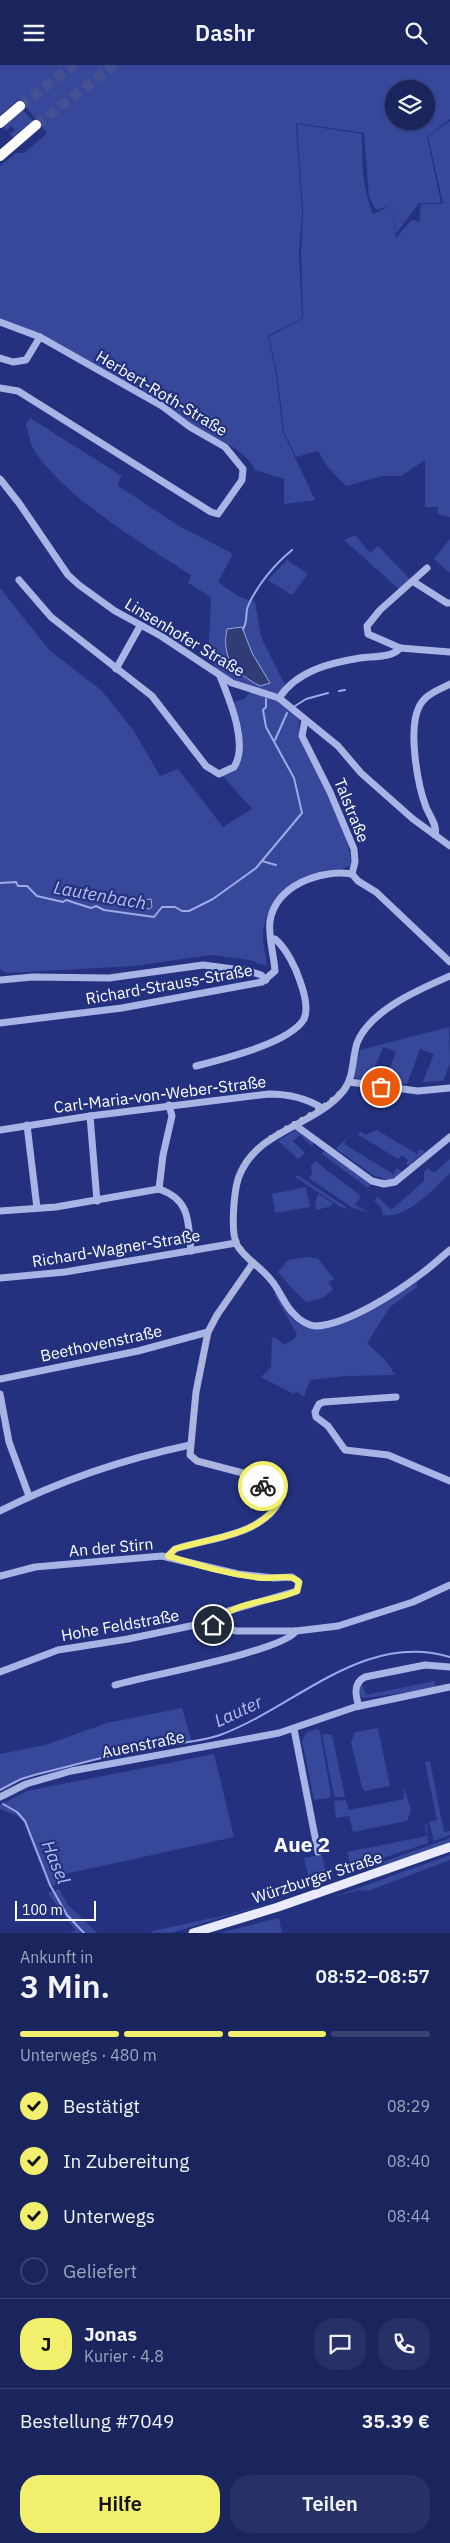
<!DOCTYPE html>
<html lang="de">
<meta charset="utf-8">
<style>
body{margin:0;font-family:"IBM Plex Sans",sans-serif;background:#273167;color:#f1f3f6;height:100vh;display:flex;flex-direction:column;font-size:19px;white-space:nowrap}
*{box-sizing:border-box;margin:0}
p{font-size:16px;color:#9fa5bc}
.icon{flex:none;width:28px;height:28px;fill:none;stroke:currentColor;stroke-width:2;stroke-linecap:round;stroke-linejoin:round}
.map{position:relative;height:1868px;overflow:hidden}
.side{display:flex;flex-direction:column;background:#1a255e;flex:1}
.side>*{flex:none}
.controls{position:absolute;left:385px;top:15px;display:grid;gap:10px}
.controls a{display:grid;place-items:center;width:50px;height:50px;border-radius:50%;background:#1a255e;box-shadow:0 1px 4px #0004,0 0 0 1px #384273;font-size:25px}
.scale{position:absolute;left:15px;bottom:12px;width:81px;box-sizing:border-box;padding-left:5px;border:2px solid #fff;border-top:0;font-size:14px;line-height:18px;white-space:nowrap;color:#fff;-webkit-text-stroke:4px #23317e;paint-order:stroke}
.pin{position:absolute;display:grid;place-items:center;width:42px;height:42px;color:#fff;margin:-21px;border:2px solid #fff;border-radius:50%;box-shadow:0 1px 5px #0007}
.courier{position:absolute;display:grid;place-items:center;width:50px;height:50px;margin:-25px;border:4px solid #f1ef6b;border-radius:50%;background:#fff;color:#222;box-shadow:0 1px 6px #0007}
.summary em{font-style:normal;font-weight:600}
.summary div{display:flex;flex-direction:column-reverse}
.summary{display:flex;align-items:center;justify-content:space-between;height:85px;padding:0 20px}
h1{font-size:32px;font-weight:600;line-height:38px}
.bar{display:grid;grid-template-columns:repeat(4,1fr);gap:8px 5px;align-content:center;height:60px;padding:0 20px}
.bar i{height:6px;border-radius:4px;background:#384273}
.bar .active{background:#f1ef6b}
.bar p{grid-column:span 4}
.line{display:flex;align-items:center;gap:12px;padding:0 20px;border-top:1px solid #384273}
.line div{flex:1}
.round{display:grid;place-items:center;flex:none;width:52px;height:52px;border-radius:20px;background:#273167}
ol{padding:0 20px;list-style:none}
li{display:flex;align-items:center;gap:15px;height:55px}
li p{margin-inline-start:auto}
li .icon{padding:5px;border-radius:50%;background:#f1ef6b;color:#111;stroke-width:4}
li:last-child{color:#9fa5bc}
li i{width:28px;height:28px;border:2px solid #384273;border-radius:50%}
.cta{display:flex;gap:10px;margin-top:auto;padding:10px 20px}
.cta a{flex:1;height:58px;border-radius:20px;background:#f1ef6b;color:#111;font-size:20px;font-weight:600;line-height:58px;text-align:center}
.cta a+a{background:#273167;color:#f1f3f6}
header{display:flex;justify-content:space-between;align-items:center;height:65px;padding:0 20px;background:#1a255e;font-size:22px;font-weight:600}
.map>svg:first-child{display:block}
.green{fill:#37489b;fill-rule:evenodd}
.water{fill:#313c75;stroke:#9caae7}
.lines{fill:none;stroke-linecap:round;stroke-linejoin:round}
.stream{stroke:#9caae7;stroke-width:2}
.highway-tunnel{stroke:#445091;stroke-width:10;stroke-dasharray:10 5;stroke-linecap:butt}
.minor{stroke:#a8b3e6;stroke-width:7}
.major{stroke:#e9ebfd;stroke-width:9}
.highway{stroke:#fff;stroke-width:10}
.done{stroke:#b2b7d2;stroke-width:5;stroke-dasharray:0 9}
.route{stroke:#f1ef6b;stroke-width:6}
.labels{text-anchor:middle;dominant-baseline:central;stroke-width:4.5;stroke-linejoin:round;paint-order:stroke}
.street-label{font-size:16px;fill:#fff;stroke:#23317e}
.water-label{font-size:18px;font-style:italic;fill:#b3beee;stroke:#23317e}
.district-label{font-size:21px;font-weight:bold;fill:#fff;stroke:#23317e}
</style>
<header><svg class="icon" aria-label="menu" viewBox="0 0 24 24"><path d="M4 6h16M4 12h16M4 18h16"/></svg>Dashr<svg class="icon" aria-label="search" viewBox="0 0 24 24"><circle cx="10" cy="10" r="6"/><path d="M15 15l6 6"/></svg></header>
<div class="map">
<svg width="450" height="1868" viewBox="0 0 450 1868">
<rect width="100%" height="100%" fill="#23317e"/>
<g class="green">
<path d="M0 0H450V54L427 71 441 138H419L396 169 391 140 396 173 411 155H416L419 158 421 139H443L428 71 450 56V452L438 449V442H425V395L401 411H382L346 421 327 401 318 386 296 392 284 367 277 308 269 272 303 253 301 189 303 148 297 59 362 69C362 96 362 124 373 149L389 141 376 145 369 132 364 68 296 58 302 148 299 189 302 253 268 271 276 308 283 367 315 435 284 439V414L255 405C248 388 222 375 206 368L40 269 0 253V101L16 88H24L47 68 19 34 0 50ZM394 24H426V56H394Z"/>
<path d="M23 45 34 57 14 74 10 69 15 65 11 61 5 66 4 61Z"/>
<path d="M30 353 122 411 117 420 179 461 233 489 218 517 238 531 255 537 261 572 286 622 279 633 299 654C297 675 310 693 319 712 332 738 350 770 351 800 342 806 333 803 322 806 294 814 270 833 264 862 261 874 266 889 267 901L249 895 211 890 134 901 6 908 0 904V523L50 586 101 625 134 666 160 711 178 704 223 762 252 744 220 708 232 701 237 687 230 638 244 634 251 626 216 608 209 576 211 532 188 518 191 510C146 481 57 428 32 381 29 374 28 366 26 359ZM242 562 252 588 270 618 260 621C234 608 221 594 227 564Z"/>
<path d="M355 470 370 488 378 481 411 515 400 525 344 475Z"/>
<path d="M450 474V508L434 494Z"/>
<path d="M287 495 308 509 292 530 268 515Z"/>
<path d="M449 962 450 998 443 1016 423 1017 434 989 420 984 407 1019 385 1017 396 987 383 982 368 1019 353 1012 360 985Z"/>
<path d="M296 1065 314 1078 312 1081 300 1070 293 1076 305 1088 298 1094 278 1076Z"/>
<path d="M377 1065 417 1089 420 1084 425 1087 411 1098 413 1101 411 1102 406 1099 408 1095 402 1090 398 1094 357 1069 362 1067 365 1070Z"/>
<path d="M348 1072 344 1079 393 1109 397 1103 403 1107 406 1105 397 1115 382 1117V1113L375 1111 336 1084Z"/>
<path d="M325 1085 372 1118 368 1123 322 1089Z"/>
<path d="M450 1094V1108C433 1124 408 1154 382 1150V1144L374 1135 378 1132 391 1145 424 1116V1107L428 1103 434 1108Z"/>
<path d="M315 1096 361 1131 355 1140 369 1147 353 1143 309 1113 312 1108 311 1101Z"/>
<path d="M297 1110 346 1142 344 1144 295 1112Z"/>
<path d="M306 1122 310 1142 275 1148 272 1129Z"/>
<path d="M318 1129 333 1138 332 1141 316 1145 315 1138Z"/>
<path d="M307 1192 318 1194 334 1214 329 1217 333 1225 322 1233 307 1237 297 1229 278 1207 288 1195Z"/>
<path d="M417 1217V1222L390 1242 367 1278 387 1297 395 1310 345 1311 310 1315 304 1332 296 1326 294 1329 261 1312 271 1302 272 1273 275 1272 284 1280 294 1274 297 1269 274 1229 276 1228C282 1237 287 1250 296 1257 325 1281 391 1235 417 1217Z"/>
<path d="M434 1616 436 1623 365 1633 360 1632 358 1619H362L366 1630Z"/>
<path d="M182 1643 192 1677 148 1682 38 1709 21 1714 0 1725V1689L45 1680 107 1658Z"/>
<path d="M378 1663 390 1721 365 1726 362 1723 351 1677 355 1667Z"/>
<path d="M317 1664 320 1667 331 1730 329 1733 314 1735 302 1676 307 1667Z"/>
<path d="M325 1669 332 1670 345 1732H335L334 1730 322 1670Z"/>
<path d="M214 1689 234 1772 56 1811 59 1819 49 1822 24 1758 18 1751 0 1744V1740L27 1726Z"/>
<path d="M430 1696 444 1767 450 1766V1770L434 1776 429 1757 437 1755 425 1697Z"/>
<path d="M404 1722 411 1745 407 1756 353 1767 349 1751 336 1753 334 1736 346 1735 349 1745 404 1734Z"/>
<path d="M425 1760H427L428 1778 347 1805 345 1799 350 1798 347 1787 427 1771Z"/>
<path d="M450 1773V1777C422 1788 393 1799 363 1804Z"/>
<path d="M322 1790 327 1813 282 1827 280 1820 308 1811 304 1793Z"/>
<path d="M450 1790V1795L368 1826 360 1825 336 1831Z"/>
<path d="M59 1824 68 1840 97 1868H69L76 1866 48 1828Z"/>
<path d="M279 1835 171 1868H151L153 1866 230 1849Z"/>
<path d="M279 1853 282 1868H219Z"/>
</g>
<g class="water">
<path d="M242 562 252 588 270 618 260 621C235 608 221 594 227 564Z"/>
<path d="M121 833 135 836 151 834 152 842 149 844 120 840Z"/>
</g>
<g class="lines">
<g class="stream">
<path d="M243 564C248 557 245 549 248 541 257 520 275 499 292 485"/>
<path d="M339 626 345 625"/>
<path d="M295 641 306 634 328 628"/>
<path d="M275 675 287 648"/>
<path d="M262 796 276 800"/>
<path d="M0 818 16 817 18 821H27L37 831 63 837 66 835 91 843 96 841 104 845 154 852 162 842H175L182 846H189L213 834 256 803 302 748 294 713 266 662 263 645 266 642V634"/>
<path d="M0 1725 21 1714 38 1709C74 1700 111 1690 149 1682 172 1678 197 1678 220 1670 296 1642 363 1566 450 1592"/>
<path d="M3 1739 17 1747 25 1756 50 1820 67 1850 84 1868"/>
</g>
<g class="highway-tunnel">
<path d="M20 41 74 0"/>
<path d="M36 60 114 0"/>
</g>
<g class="minor">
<path d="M0 257 40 272 162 341 190 362 225 382 243 404 242 415 218 449 211 447 18 326 0 323"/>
<path d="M0 293 13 297 26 295 40 272"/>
<path d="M0 414 19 438 68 510 79 520 115 546 161 571 232 618 279 633 338 681 361 708 413 754 450 781"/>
<path d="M19 515 51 552 152 631 206 701 219 709 234 702C249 679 229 634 220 611"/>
<path d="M414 517 447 538H450"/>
<path d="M400 583 368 569 367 561 380 545 427 503"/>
<path d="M116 604 140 561"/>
<path d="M279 633C297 606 329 598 360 593 372 591 393 593 400 583L450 587"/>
<path d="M305 655 302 671 330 727 354 784 355 797 352 809 358 816 376 827 450 897"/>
<path d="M435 770C438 761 429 750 426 742 417 718 408 664 419 642 425 629 439 625 450 619"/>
<path d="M450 911C420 924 370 945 357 978 352 994 354 1012 344 1025 316 1061 259 1064 240 1109 234 1122 230 1167 237 1180 245 1194 261 1202 271 1215 280 1225 284 1240 294 1249 299 1255 308 1261 317 1261 348 1259 396 1228 421 1209 431 1202 440 1193 450 1185"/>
<path d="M0 915 33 912 109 913 203 900 249 906 261 910 266 915"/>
<path d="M0 958 122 943 262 917 275 906C274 890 268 872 270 856 276 820 321 804 352 809"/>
<path d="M196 1001C223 994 290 978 304 954 309 943 304 927 300 916 296 903 286 883 275 874H272"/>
<path d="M349 1017 418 1026 450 1023"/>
<path d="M90 1051 97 1136"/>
<path d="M27 1060 37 1143"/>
<path d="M295 1060 372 1116 384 1119 395 1117 450 1072"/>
<path d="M0 1065 90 1051 269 1029C288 1029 306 1033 322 1043"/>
<path d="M159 1124 163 1090 172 1051 169 1040"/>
<path d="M159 1124C191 1135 188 1157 191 1186"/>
<path d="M0 1146 56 1142 159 1124"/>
<path d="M0 1213 65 1207 236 1178"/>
<path d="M0 1314 138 1286 208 1267"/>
<path d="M0 1329 9 1377 29 1431"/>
<path d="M396 1332 324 1337 319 1339 315 1347 316 1352 328 1361 345 1385 388 1390 450 1416"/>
<path d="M0 1446C59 1416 124 1394 190 1380"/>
<path d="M168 1491 175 1484C209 1473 260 1471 279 1437L278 1432 243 1408 197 1396 190 1390 196 1327 208 1267 217 1250 253 1198"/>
<path d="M0 1511 35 1502 162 1491 238 1509 274 1513 292 1512 299 1517 297 1526 228 1546 213 1560"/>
<path d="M0 1607 58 1585 128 1574 195 1560H213L236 1566H296L338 1561 413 1537 450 1520"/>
<path d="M115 1620C145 1611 284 1586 296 1566"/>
<path d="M359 1641C355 1630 353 1618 365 1612L425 1600 450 1602"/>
<path d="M294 1664 318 1787"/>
<path d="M0 1732 26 1719 71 1706 279 1668 355 1642 450 1622"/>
</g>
<path class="major" d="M193 1868 278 1842 450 1782"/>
<g class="highway">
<path d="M0 58 20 41"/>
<path d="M0 91 36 60"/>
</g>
</g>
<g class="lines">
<path class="done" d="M263 1421 243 1408 197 1396 190 1390 196 1327 208 1267 234 1224 253 1198C235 1180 232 1169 234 1143 235 1132 235 1119 239 1109 258 1063 320 1057 349 1017L381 1022"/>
<path class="route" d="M213 1560C235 1534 269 1539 297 1526L299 1517C291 1508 274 1514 262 1513 230 1510 199 1500 168 1491L175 1484C209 1473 260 1471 279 1437L278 1432 263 1421"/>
</g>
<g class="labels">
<g class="street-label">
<text transform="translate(162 328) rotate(31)">Herbert-Roth-Straße</text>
<text transform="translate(185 572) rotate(31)">Linsenhofer Straße</text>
<text transform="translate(352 745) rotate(68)">Talstraße</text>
<text transform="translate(169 919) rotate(-10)">Richard-Strauss-Straße</text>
<text transform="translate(160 1029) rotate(-7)">Carl-Maria-von-Weber-Straße</text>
<text transform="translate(116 1183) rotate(-9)">Richard-Wagner-Straße</text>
<text transform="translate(101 1278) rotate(-12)">Beethovenstraße</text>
<text transform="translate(111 1482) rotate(-5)">An der Stirn</text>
<text transform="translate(120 1560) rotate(-10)">Hohe Feldstraße</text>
<text transform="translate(143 1679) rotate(-11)">Auenstraße</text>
<text transform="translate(317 1812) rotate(-18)">Würzburger Straße</text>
</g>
<g class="water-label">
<text transform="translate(100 830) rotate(10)">Lautenbach</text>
<text transform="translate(238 1646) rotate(-25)">Lauter</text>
<text transform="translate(56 1797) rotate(67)">Hasel</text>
</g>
<g class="district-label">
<text x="302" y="1779">Aue 2</text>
</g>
</g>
</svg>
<div class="controls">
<a><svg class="icon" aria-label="layers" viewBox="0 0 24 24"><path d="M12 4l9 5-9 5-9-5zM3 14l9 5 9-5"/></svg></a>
</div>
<div class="scale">100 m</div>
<div class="pin" style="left:381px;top:1022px;background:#ea580c"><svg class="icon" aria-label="bag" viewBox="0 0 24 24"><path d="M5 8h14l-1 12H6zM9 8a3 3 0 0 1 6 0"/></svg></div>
<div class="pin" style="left:213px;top:1560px;background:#1f2937"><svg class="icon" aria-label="home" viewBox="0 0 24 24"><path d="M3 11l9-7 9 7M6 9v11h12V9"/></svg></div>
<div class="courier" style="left:263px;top:1421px"><svg class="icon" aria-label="bike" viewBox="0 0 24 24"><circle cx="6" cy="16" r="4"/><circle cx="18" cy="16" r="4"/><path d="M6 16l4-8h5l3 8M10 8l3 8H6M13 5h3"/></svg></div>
</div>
<section class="side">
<div class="summary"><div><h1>3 Min.</h1><p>Ankunft in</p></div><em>08:52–08:57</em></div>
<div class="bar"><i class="active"></i><i class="active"></i><i class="active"></i><i></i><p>Unterwegs · 480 m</p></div>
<ol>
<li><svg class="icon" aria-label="check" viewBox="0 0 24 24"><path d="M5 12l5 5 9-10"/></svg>Bestätigt<p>08:29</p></li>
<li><svg class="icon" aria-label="check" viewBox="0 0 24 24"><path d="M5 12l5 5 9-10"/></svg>In Zubereitung<p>08:40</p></li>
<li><svg class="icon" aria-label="check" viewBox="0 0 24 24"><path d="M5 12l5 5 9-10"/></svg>Unterwegs<p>08:44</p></li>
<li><i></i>Geliefert</li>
</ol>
<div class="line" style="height:90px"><b class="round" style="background:#f1ef6b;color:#111">J</b><div><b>Jonas</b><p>Kurier · 4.8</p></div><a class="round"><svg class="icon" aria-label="chat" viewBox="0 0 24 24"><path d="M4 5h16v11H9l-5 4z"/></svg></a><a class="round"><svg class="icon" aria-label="phone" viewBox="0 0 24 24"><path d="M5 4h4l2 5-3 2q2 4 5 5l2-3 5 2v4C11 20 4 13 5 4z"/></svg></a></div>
<div class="line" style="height:65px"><div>Bestellung #7049</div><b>35.39 €</b></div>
<div class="cta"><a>Hilfe</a><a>Teilen</a></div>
</section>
